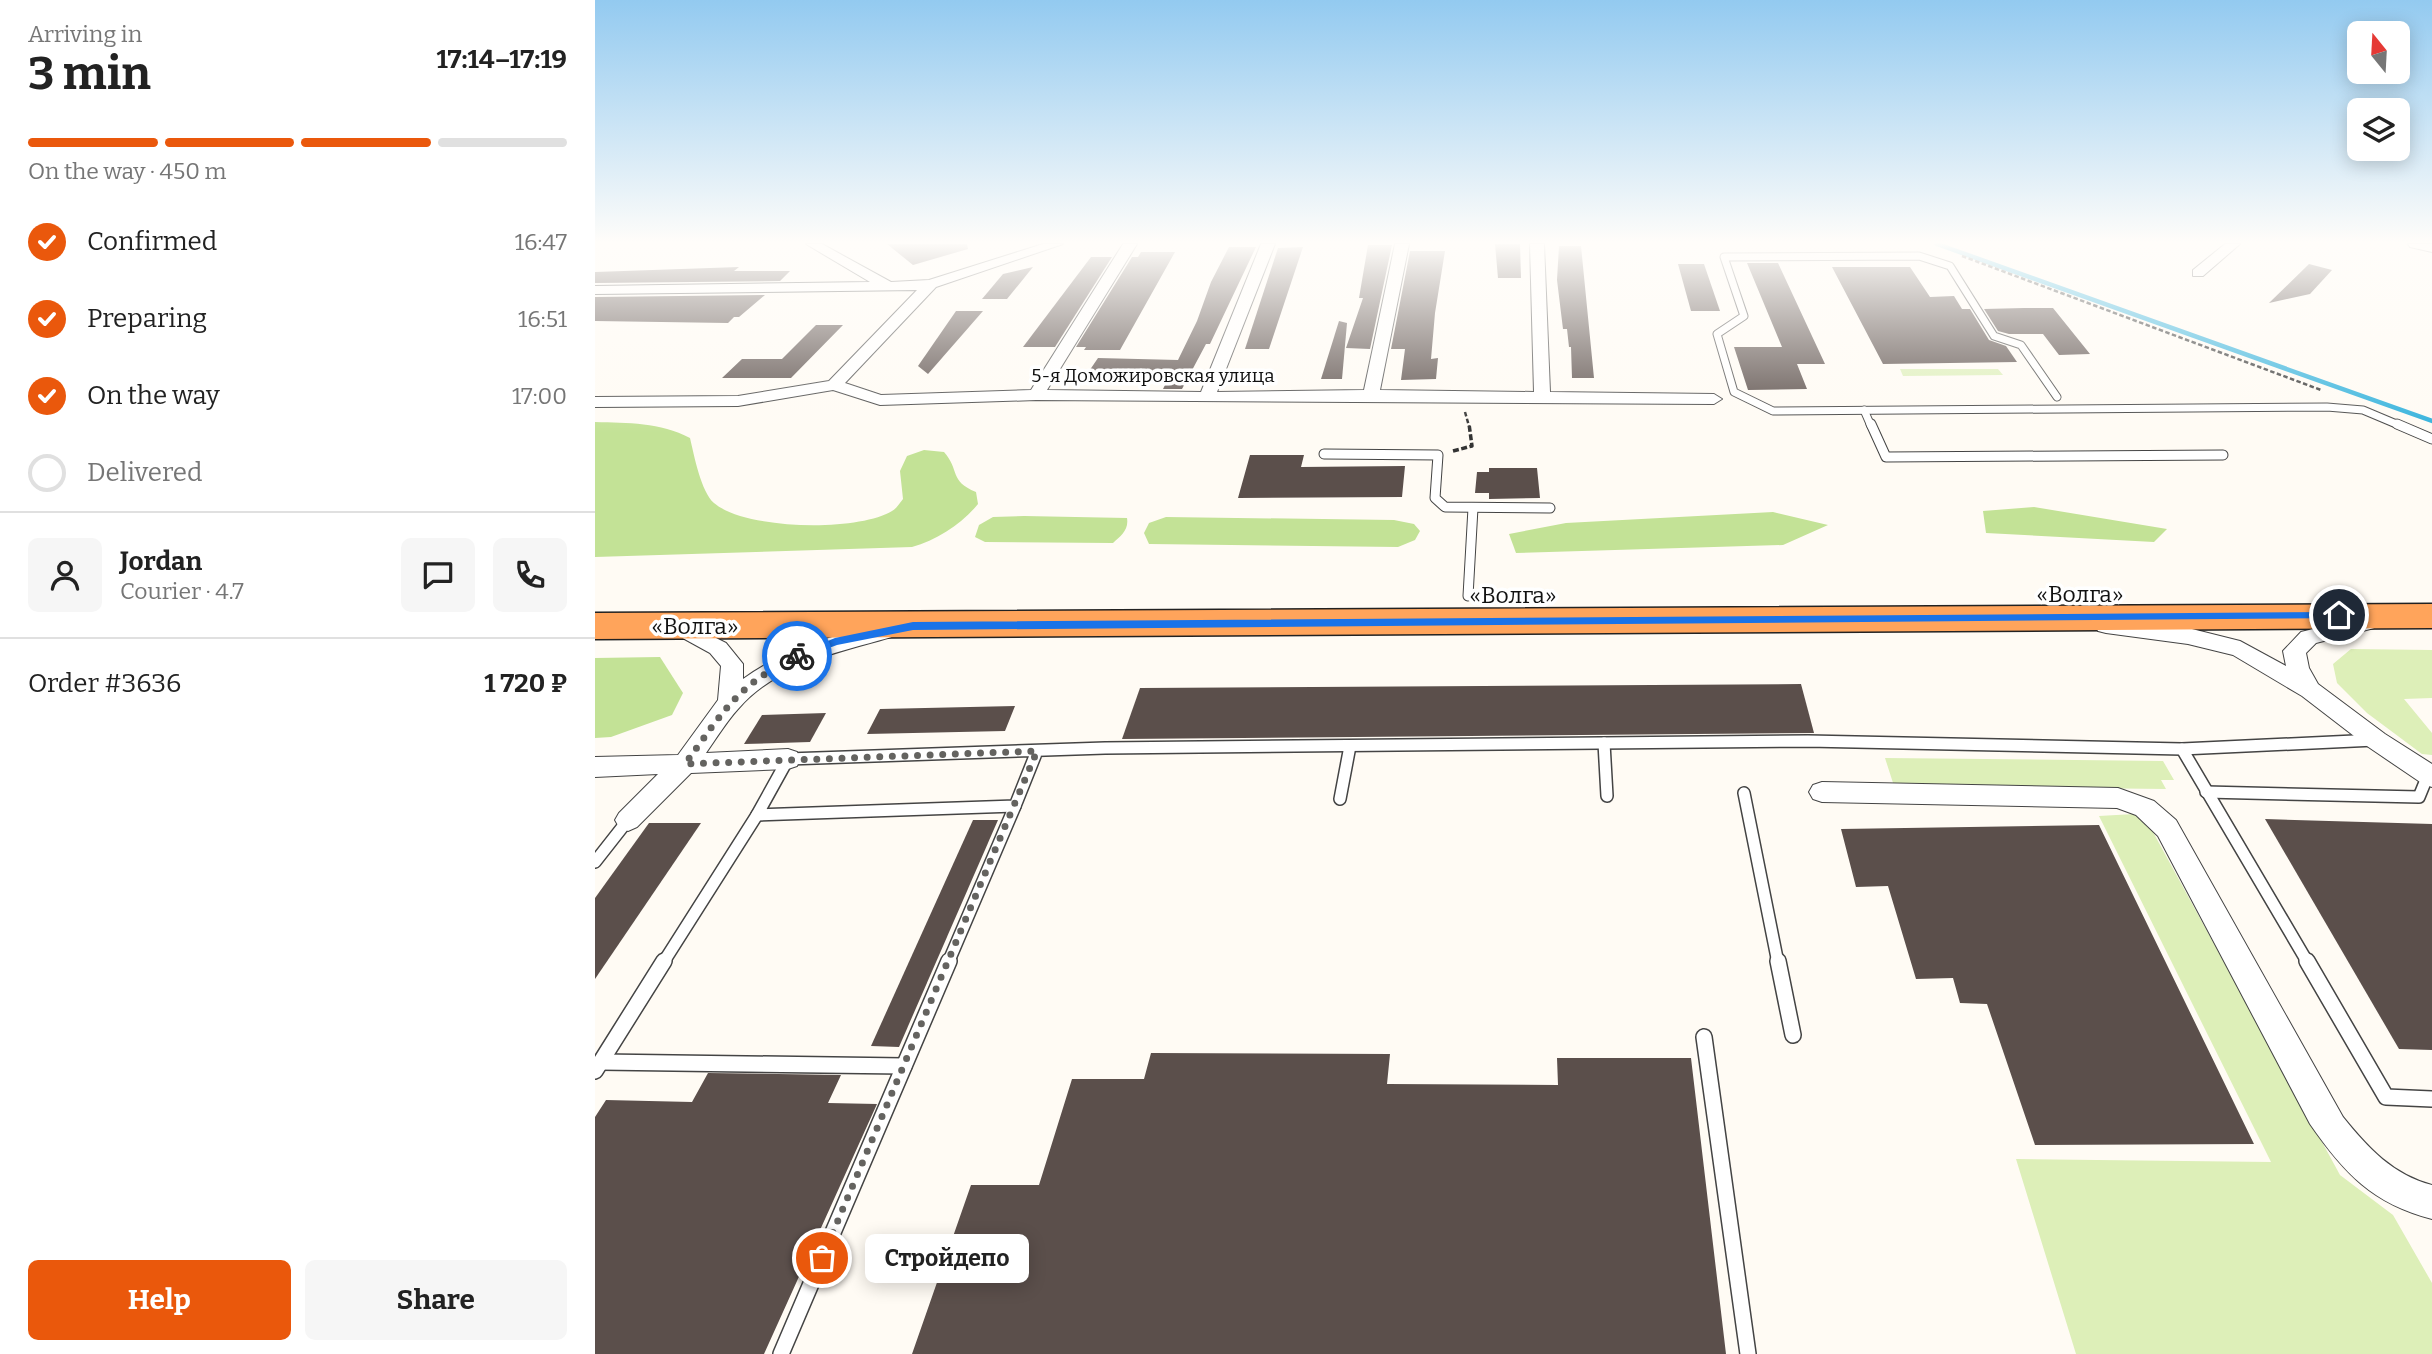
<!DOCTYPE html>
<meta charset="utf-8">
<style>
body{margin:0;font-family:Bitter,serif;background:#f6f6f6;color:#222;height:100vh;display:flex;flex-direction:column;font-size:26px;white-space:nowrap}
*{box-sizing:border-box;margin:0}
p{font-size:23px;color:#767676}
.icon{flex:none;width:38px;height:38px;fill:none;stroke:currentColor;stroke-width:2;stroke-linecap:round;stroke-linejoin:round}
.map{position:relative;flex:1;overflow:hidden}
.drawer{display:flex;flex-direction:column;background:#fff;width:595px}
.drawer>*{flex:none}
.needle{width:46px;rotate:342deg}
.fabs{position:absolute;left:1752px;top:21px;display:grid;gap:14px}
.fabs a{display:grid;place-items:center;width:63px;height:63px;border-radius:10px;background:#fff;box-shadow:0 4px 18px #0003;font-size:35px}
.pin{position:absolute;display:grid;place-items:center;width:60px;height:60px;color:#fff;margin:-30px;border:4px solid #fff;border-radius:50%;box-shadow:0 2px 7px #0007}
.courier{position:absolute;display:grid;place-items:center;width:70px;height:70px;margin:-35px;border:5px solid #1a73e8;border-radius:50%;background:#fff;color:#222;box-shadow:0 2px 9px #0007}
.bubble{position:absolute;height:49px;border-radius:10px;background:#fff;box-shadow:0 4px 18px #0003;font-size:23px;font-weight:700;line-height:49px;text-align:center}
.headline em{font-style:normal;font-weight:700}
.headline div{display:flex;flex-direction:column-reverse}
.headline{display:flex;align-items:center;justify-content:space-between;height:119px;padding:0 28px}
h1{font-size:46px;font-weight:700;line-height:52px}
.bar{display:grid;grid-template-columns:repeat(4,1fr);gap:10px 7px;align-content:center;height:84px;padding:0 28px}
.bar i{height:9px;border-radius:5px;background:#e0e0e0}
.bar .on{background:#ea580c}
.bar p{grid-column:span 4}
.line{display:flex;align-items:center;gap:18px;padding:0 28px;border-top:2px solid #e0e0e0}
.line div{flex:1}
.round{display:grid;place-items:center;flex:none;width:74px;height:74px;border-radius:10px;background:#f6f6f6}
ol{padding:0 28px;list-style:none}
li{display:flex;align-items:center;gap:21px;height:77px}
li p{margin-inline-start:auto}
li .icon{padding:7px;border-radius:50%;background:#ea580c;color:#fff;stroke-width:4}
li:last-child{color:#767676}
li i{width:38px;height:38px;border:4px solid #e0e0e0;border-radius:50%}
.button{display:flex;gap:14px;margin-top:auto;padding:14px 28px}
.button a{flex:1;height:80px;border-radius:10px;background:#ea580c;color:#fff;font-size:28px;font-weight:700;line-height:80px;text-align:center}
.button a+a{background:#f6f6f6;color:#222}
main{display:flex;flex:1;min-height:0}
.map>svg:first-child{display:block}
.green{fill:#ddefb8}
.forest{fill:#c3e296}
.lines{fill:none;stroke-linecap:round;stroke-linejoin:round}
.stream{stroke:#31b1dc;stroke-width:4.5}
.building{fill:#5b4f4b}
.service-far3-casing{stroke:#444;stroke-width:9}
.service-far2-casing{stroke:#444;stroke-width:11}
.service-far1-casing{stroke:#444;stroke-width:14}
.service-casing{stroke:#444;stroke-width:18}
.minor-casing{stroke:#444;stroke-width:2}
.trunk-casing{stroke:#222;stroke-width:3}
.path-far1{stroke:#333;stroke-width:2.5;stroke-dasharray:4.5 2.5;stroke-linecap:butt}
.path{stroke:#333;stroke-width:3.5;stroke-dasharray:6 2.5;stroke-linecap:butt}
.service-far3{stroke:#fff;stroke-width:7}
.service-far2{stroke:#fff;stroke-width:9}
.service-far1{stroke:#fff;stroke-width:11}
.service{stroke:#fff;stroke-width:15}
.minor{fill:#fff;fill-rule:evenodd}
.trunk{fill:#ffa45b;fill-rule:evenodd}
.route{fill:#1a73e8}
.done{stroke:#646360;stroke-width:7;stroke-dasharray:0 12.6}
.labels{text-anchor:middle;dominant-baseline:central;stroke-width:7;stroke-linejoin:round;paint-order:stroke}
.far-street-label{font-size:19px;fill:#111;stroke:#fff}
.street-label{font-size:23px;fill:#111;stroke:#fff}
</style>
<main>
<section class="drawer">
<div class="headline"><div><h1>3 min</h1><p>Arriving in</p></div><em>17:14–17:19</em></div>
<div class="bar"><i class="on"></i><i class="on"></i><i class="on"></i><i></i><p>On the way · 450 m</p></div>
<ol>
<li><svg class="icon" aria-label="check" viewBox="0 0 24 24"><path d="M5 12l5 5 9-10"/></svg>Confirmed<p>16:47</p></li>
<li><svg class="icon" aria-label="check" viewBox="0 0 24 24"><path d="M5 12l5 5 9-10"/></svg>Preparing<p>16:51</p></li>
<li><svg class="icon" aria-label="check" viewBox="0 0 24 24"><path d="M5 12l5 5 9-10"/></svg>On the way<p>17:00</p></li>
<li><i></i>Delivered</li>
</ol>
<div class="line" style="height:126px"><a class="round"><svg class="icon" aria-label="person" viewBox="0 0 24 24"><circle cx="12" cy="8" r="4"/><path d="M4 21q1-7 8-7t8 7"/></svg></a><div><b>Jordan</b><p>Courier · 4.7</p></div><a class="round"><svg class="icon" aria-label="chat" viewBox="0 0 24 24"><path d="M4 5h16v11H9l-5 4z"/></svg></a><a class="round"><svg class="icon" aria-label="phone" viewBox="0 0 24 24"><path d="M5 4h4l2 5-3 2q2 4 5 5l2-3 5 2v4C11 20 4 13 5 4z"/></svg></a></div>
<div class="line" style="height:91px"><div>Order #3636</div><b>1 720 ₽</b></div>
<div class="button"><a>Help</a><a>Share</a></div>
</section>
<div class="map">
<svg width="1837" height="1354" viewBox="0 0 1837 1354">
<rect width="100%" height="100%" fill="#fffbf4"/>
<g class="green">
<path d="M1305 369H1403L1408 375 1308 376Z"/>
<path d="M1756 649 1837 650V698L1809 699 1837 733V755L1827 754 1772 713 1742 683 1738 664Z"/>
<path d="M1290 758 1568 761 1579 780H1566L1571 789 1299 786Z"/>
<path d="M1539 814 1558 832 1745 1175 1798 1215 1837 1283V1354H1481L1421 1159 1676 1162 1504 816Z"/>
</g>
<g class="forest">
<path d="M0 422C33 423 65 422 95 438 99 455 106 492 119 503 150 530 263 532 297 511 301 509 305 503 308 499L305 471 312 456 329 450 349 452C365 470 354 481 381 492L383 504C367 524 342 540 317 547L0 557Z"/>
<path d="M1439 507 1572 529 1559 542 1391 533 1388 511Z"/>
<path d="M1178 512 1233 525 1188 545 921 553 914 534 971 523Z"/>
<path d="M429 516 532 518C534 530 526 536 518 543L390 542 380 537 384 525 398 517Z"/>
<path d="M571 517 799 520 819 524 825 531 820 540 803 547 554 544 549 533 554 523Z"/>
<path d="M65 657 88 693 77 715 16 737 0 738V658Z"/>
</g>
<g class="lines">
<path class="stream" d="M1342 244 1837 421"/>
</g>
<g class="building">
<path d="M292 244H372L373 249 318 265Z"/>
<path d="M900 244H925L926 278H903Z"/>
<path d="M773 245H797L775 349 751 348 768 298H764Z"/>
<path d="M964 246H986L999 378H977L976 347H974L972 329H968L962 280Z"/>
<path d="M634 247H661L615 344H611L587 389H568L572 381 488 380 503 358 583 360 602 321 616 282Z"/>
<path d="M708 247 674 349H650L683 248Z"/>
<path d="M815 251H850L840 313 836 359 843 358 841 379 806 380 810 349H796Z"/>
<path d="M546 252H580L525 350H489L491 347H481L537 257H543Z"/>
<path d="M496 257H517L460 347H428Z"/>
<path d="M1152 263H1183L1230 364H1202L1212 389 1153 390 1139 347H1187Z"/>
<path d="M1083 264H1109L1125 311H1096Z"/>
<path d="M1714 264 1737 270 1715 294 1674 303Z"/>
<path d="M144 267 139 271H195L185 281 0 283V272Z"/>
<path d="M438 267 412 299H387L408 274Z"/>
<path d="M1237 267H1315L1335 297 1359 296 1367 309H1375L1394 340 1411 346 1422 362 1288 364Z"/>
<path d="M170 295 144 317H139L133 323 0 321V297Z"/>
<path d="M1429 308H1458L1495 354 1464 355 1448 334H1414L1403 331 1389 309Z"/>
<path d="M361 311H388L333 374 323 366Z"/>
<path d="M744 321 752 323 747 379H726Z"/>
<path d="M221 325H248L196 378H127L147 359H187Z"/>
<path d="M655 455H709L706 467 810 466 807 497 643 498Z"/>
<path d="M894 468H942L945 498 894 499V493H880L882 472H894Z"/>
<path d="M1206 684 1219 733 527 739 545 688Z"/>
<path d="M420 706 410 731 272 734 285 709Z"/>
<path d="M231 713 215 742 149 744 167 715Z"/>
<path d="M1670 819 1837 824V1050L1804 1049Z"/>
<path d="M378 820H403L304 1047 276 1046Z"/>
<path d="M54 823H106L0 979V898Z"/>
<path d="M1504 825 1659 1144 1440 1145 1392 1004 1365 1003 1358 978 1321 979 1293 886 1261 887 1246 829Z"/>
<path d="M556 1053 795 1054 792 1084 963 1085 962 1058H1096L1131 1354H317L376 1185H444L477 1079H549Z"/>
<path d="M113 1073 246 1075 233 1103 282 1104 169 1354H0V1117L11 1100 97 1102Z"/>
</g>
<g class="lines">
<defs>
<g id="service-far3">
<path d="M1462 397 1426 345 1399 336 1355 266 1324 256 1129 257 1149 316 1122 334 1139 392 1178 411 1732 407 1768 410 1806 426"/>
<path d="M1269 410 1276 426"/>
</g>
<g id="service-far2">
<path d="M1276 424 1291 457 1628 455"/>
<path d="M1802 424 1837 439"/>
<path d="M729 454 843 455 840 498 850 507 955 508"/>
<path d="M873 596 878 508"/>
</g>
<g id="service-far1">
<path d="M1009 743 1012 796"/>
<path d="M1587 749 1713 963"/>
<path d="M442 751 420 806 162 815 193 759 510 748 1213 741 1587 749 1780 740"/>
<path d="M1611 792 1824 797 1833 775 1837 774"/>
<path d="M1149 793 1183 963"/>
<path d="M745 799 755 746"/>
<path d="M0 862 33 820"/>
<path d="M68 963 162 815"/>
<path d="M353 963 420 806"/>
</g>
<g id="service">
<path d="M1183 961 1198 1035"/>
<path d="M1712 961 1791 1097 1837 1099"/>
<path d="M1109 1037 1153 1354"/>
<path d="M6 1062 309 1066"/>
<path d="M0 1071 69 961"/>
<path d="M186 1354 354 961"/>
</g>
<g id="minor">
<path d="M211 244H227L296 282 334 280 448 244H468L341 287 250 383 286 395 436 390 528 244H542L452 390 606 392 666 244H680L622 392 769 390 800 244H814L785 390 939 392 935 244H949L955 392 1119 394 1127 399 1119 404 441 400 285 405 238 390 143 406 0 407V397L143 396 234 381 322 290 0 294V286L275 282Z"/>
<path d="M1630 244H1645L1608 276H1598V270Z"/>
<path d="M1813 244H1837V252L1815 247Z"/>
<path d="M1779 614 1787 616 1790 621 1787 626 1721 643 1711 653 1714 668 1723 684 1790 734 1837 764V787L1828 784 1772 746 1707 696 1638 655 1593 644 1511 633 1503 631 1500 626 1503 621 1511 619 1593 628 1645 641 1691 666 1688 651 1706 632Z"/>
<path d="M83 619 131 643 148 664V679C191 648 241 634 292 624L300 626 303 631 300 636C245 652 183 663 143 709 131 722 121 739 111 753L193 749 202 752 205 759 202 766 193 769 96 773 42 827 33 831 24 827 20 820 24 813 63 774 0 777V757L83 755 123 700 126 666 115 653 75 631 72 626 75 621Z"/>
<path d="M1227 782 1523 788 1559 801 1581 820 1748 1117C1773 1148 1798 1175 1837 1185V1219C1778 1204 1749 1173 1715 1124L1563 836 1541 815 1522 808 1227 802 1218 799 1214 792 1218 785Z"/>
</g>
<path id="trunk" d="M1837 604V628L0 639V613Z"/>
</defs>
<use href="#service-far3" class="service-far3-casing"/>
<use href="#service-far2" class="service-far2-casing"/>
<use href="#service-far1" class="service-far1-casing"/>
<use href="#service" class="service-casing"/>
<use href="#minor" class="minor-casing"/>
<use href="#trunk" class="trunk-casing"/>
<g class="path-far1">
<path d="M1367 256 1726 390"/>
<path d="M870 412 874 426"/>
</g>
<path class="path" d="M858 451 877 446 874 424"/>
<use href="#service-far3" class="service-far3"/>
<use href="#service-far2" class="service-far2"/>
<use href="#service-far1" class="service-far1"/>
<use href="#service" class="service"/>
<use href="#minor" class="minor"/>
<use href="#trunk" class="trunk"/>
</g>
<linearGradient id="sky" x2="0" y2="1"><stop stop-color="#93caf0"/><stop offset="0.56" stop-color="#fffdfa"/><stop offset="1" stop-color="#fffdfa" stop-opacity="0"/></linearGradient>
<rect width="1837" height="433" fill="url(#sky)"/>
<path class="route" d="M1744 612 1749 615 1747 618 318 630 242 645 202 660 197 656 240 638 318 622Z"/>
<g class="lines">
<path class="done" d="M202 656C142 685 128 712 90 764L442 751 227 1258"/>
</g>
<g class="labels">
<g class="far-street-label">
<text x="558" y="375">5-я Доможировская улица</text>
</g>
<g class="street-label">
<text x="1485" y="594">«Волга»</text>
<text x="918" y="595">«Волга»</text>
<text x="100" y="626">«Волга»</text>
</g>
</g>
</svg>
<div class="fabs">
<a><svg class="needle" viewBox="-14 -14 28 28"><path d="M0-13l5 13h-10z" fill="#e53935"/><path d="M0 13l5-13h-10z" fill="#767676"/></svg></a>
<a><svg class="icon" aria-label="layers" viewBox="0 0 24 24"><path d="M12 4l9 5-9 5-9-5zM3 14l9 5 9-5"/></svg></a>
</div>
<div class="pin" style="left:227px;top:1258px;background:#ea580c"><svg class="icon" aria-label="bag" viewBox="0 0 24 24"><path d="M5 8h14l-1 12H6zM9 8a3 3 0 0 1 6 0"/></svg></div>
<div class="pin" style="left:1744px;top:615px;background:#1f2937"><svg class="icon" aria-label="home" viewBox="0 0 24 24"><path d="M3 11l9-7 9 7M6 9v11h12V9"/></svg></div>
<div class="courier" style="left:202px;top:656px"><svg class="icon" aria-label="bike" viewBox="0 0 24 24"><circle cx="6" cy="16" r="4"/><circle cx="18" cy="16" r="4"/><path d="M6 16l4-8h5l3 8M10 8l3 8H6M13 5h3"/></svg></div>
<div class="bubble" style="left:270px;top:1234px;width:164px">Стройдепо</div>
</div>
</main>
